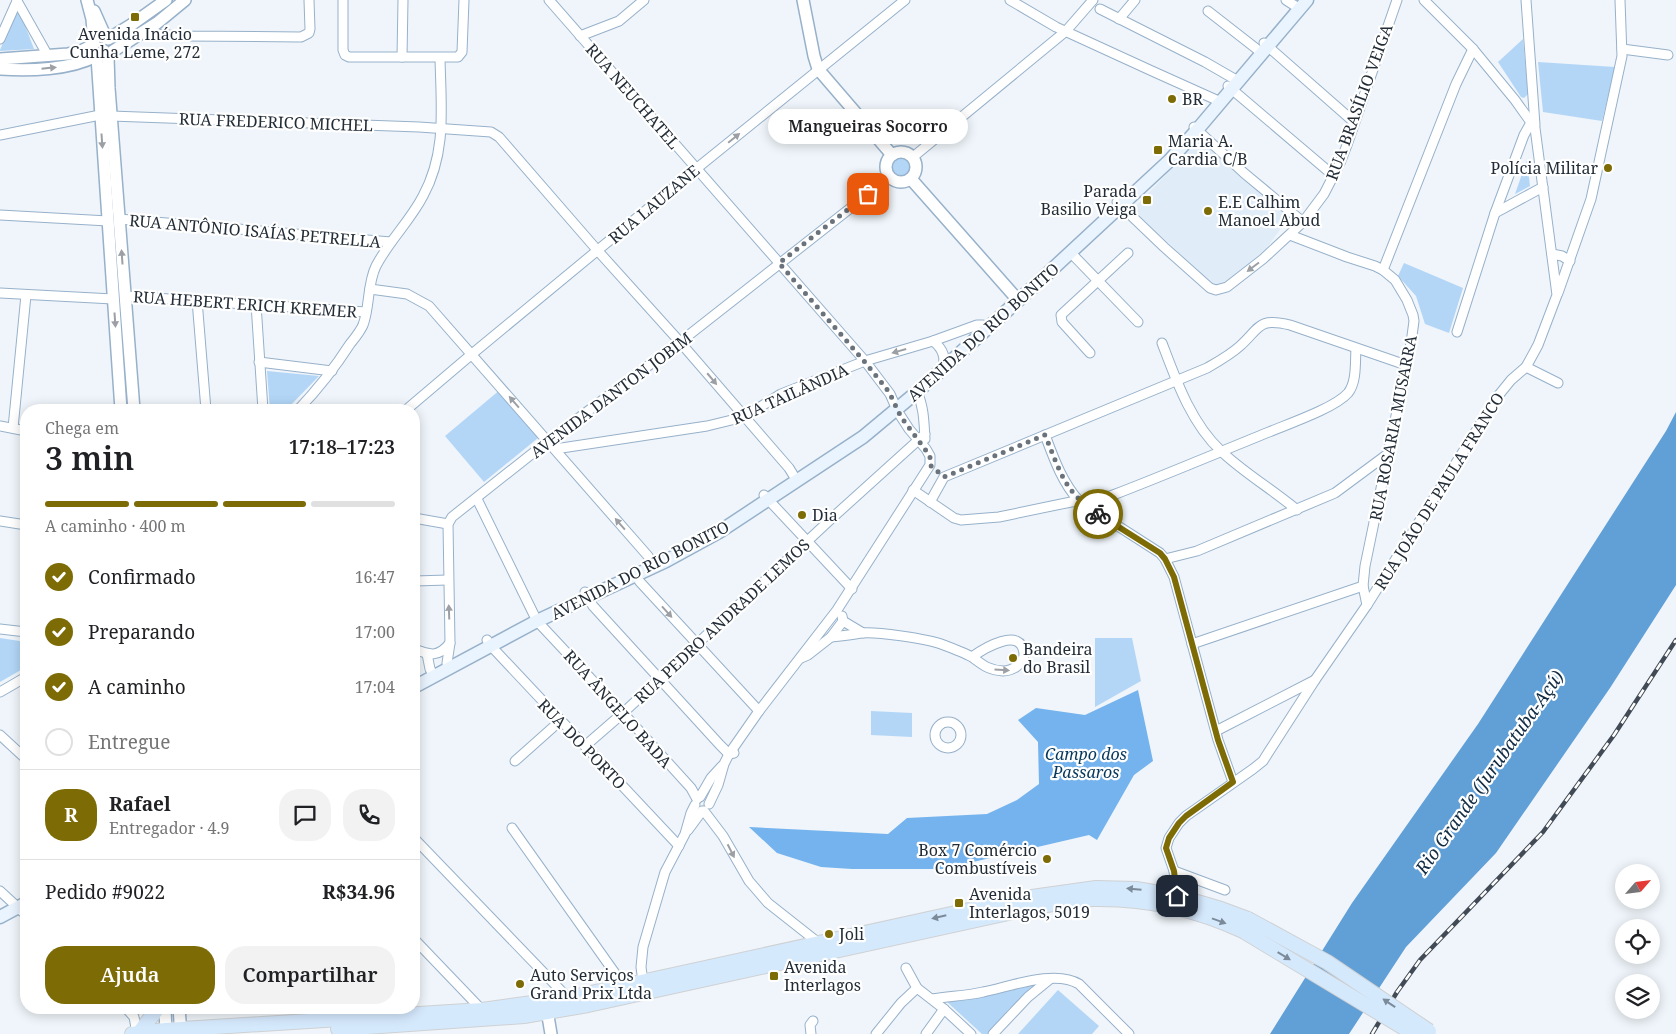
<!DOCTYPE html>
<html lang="pt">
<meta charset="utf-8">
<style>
body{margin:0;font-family:"Noto Serif",serif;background:#f2f2f2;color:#202124;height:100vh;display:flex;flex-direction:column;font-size:19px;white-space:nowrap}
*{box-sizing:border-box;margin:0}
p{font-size:16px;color:#757577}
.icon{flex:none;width:28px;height:28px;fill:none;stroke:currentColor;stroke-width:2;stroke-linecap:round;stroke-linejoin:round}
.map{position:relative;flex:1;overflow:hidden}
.details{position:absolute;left:20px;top:404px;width:400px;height:610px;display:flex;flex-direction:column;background:#fff;border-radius:20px;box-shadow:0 2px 12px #0003}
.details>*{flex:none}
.needle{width:32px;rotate:62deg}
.controls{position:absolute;left:1615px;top:864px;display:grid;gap:10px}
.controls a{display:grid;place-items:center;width:45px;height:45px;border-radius:50%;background:#fff;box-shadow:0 2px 12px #0003;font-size:25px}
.pin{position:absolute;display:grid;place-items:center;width:42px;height:42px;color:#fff;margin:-21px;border-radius:10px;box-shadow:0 2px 8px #0006}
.courier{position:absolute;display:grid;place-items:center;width:50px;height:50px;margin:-25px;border:4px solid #7d6b05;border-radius:50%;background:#fff;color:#222;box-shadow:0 1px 6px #0007}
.bubble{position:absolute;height:35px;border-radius:18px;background:#fff;box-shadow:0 2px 12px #0003;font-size:16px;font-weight:600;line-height:35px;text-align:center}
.headline em{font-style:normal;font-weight:600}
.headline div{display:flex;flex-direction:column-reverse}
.headline{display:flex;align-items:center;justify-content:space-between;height:85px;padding:0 25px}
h1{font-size:32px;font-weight:600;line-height:38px}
.bar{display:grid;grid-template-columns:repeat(4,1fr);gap:8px 5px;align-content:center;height:60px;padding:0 25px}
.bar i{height:6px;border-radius:4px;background:#e0e0e0}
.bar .active{background:#7d6b05}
.bar p{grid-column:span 4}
.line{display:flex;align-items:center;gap:12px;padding:0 25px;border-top:1px solid #e0e0e0}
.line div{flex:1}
.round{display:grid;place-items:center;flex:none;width:52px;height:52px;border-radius:20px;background:#f2f2f2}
ol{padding:0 25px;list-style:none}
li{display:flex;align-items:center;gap:15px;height:55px}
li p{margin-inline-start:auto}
li .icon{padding:5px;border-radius:50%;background:#7d6b05;color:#fff;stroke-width:4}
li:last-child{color:#757577}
li i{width:28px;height:28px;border:2px solid #e0e0e0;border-radius:50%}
.primary-button{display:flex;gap:10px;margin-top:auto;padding:10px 25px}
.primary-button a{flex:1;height:58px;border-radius:20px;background:#7d6b05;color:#fff;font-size:20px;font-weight:600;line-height:58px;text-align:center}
.primary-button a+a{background:#f2f2f2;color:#202124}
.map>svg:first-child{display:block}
.built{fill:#e0edf9}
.green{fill:#b3d6f7}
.forest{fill:#74b3ed}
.water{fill:#619fd7}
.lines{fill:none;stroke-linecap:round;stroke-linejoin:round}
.minor-casing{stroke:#97b1ca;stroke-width:11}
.tertiary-casing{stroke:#97b1ca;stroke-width:14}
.secondary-casing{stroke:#97b1ca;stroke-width:15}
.primary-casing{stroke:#cfd1d3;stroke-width:16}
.minor{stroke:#fff;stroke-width:9}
.tertiary{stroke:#fff;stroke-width:11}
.secondary{stroke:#eaf4fe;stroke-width:12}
.primary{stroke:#d5e9fd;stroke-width:14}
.rail-casing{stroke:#424b55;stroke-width:4.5}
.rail{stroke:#fff;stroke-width:2.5;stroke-dasharray:8;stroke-linecap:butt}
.primary-bridge-casing{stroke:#cfd1d3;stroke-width:16;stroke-linecap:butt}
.primary-bridge{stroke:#d5e9fd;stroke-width:14}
.oneway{fill:#9ca0a5}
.oneway2{fill:#7c8b9a}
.done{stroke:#6a737b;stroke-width:5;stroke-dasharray:0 9}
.route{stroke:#7d6b05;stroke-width:6}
.poi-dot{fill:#7d6b05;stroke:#fff;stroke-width:2}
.labels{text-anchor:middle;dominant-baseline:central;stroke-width:4.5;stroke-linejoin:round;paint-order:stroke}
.poi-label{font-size:16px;fill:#232d37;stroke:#fff;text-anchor:start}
.street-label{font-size:16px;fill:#232d37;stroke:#fff}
.park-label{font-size:16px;font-style:italic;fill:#06375c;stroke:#fff}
.water-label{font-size:18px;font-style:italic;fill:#122c44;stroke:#fff}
</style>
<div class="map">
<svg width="1676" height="1034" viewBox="0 0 1676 1034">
<rect width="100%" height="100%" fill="#eff5fa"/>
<path class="built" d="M1198 141H1202L1286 215 1287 220 1266 249 1222 285H1214L1136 213 1135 209 1136 206Z"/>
<g class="green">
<path d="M18 7 34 49 0 51V50Z"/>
<path d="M1523 39 1528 94 1524 98 1521 97 1498 62Z"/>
<path d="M1538 62 1615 67 1602 121 1543 112Z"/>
<circle cx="902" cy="167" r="11"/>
<path d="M1527 160 1530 186 1515 194Z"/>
<path d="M1404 263 1463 288 1449 333 1425 324 1416 296 1398 276Z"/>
<path d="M267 371 319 376 286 410H270Z"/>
<path d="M501 389 538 432V438L484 482 445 436Z"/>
<path d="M0 638 26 642V667L0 682Z"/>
<path d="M1095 638H1132L1141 681 1095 707Z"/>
<path d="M871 711 912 713V737L871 735Z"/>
<path d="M1037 985 1009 1009 989 1034H982L946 1001 984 996Z"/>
<path d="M1058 990 1099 1026 1092 1034H1018Z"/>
</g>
<path class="forest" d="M1138 690 1153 761 1134 775 1097 840 1089 835 943 869H852L821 867 777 853 749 827 888 834 907 818 987 814 1017 800 1039 784 1038 742 1018 720 1036 708 1085 715Z"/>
<path class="water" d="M1676 412V585L1610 688 1496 853 1406 947 1349 1034H1270L1352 903 1478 724 1666 431Z"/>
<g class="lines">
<defs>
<g id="minor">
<path d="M343 0V50L345 55 349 57H458L462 52 464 0"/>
<path d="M549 0 865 361 890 394 898 412 909 429 926 449 930 456V465L837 610 759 711 729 754 724 764 718 785 709 804"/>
<path d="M1010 0 1056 27 1152 71 1221 102"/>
<path d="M1286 0 1300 9"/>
<path d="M1526 0 1535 125"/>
<path d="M17 1 48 56"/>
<path d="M1100 9 1205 62 1238 81"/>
<path d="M1208 11 1258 50"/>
<path d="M1119 19 1135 0"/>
<path d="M141 33 183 36 301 37 309 33 310 29 309 0"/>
<path d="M580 36 619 21 644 0"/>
<path d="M0 39 17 1"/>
<path d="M1264 43 1354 122"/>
<path d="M1622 49 1668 55"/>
<path d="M402 57 403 0"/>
<path d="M1228 86 1334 176"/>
<path d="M111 116 419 127 491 132 499 137 598 251 680 342 789 468 797 481"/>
<path d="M1194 127 1244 173 1303 222"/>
<path d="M0 135 100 115"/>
<path d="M913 157 1066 31 1093 0"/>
<path d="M1117 202 1164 247 1210 288 1216 290 1227 287 1263 259 1303 222 1324 194 1340 163 1347 145 1397 0"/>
<path d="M1495 213 1543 187"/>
<path d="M0 215 108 221"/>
<path d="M119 219 391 242"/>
<path d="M1290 235 1347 257 1375 266 1383 270 1395 280 1407 300 1413 315 1414 321 1411 343 1365 566 1363 586 1367 605"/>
<path d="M1071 253 1138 322"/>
<path d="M1552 254 1562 256 1570 261"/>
<path d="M1383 270 1456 84 1473 49"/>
<path d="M370 289 407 294 429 306 648 556 654 566"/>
<path d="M0 293 113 299"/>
<path d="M1558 293 1591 199 1614 93 1622 56 1620 0"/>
<path d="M125 296 366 312"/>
<path d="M197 300 206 410"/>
<path d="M256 304 263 410"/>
<path d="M1457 332 1495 213 1524 135 1533 119"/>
<path d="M933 341C942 348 947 357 942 369"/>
<path d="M1162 343C1176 380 1191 423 1221 451 1244 473 1272 489 1297 510"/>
<path d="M1090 353 1062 322 1061 315 1128 253"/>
<path d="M259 362 332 371"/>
<path d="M1526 367 1558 383"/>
<path d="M917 392C924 407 924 423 925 439"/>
<path d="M298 410C318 389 334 369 350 344 354 339 360 332 363 325 370 307 367 284 376 266 389 241 410 221 423 196 447 152 441 107 440 58"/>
<path d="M406 410 472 354 696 169 905 0"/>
<path d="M0 426 26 431"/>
<path d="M13 428 26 295"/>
<path d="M1045 435C1054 459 1062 482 1079 501L1160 553 1165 559 1174 577 1218 740 1233 782"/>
<path d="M555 449 707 426 744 417 781 394 865 361 933 341 977 325H983"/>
<path d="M913 490 954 518 961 520 999 517 1071 502 1102 499 1113 495C1165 475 1217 453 1269 432 1288 424 1335 408 1348 393 1357 382 1355 362 1356 349"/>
<path d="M764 495 852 589"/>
<path d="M477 499 537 621 623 713 691 788 697 799"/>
<path d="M930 502 944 477 1207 368C1219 361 1230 355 1240 346 1260 328 1258 317 1290 325L1406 365"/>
<path d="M414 518 448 524"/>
<path d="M0 521 26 525"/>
<path d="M1165 559 1197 551 1335 493 1389 453"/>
<path d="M633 572 640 582 759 711"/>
<path d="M414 581 448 580"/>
<path d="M585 592 593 606 720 745 729 754 734 753"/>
<path d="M842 616 843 621 863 633"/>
<path d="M0 629 26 632"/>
<path d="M831 637C841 636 851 635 861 633 875 631 927 639 941 644 949 647 965 653 972 657 983 665 988 670 1003 671 1012 671 1024 664 1024 654 1022 625 983 649 972 657"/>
<path d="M487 640 491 646 679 846"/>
<path d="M1192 644 1363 586"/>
<path d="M414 649C430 655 438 658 450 643"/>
<path d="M427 654 430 669 434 676"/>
<path d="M801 658 808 655 831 637 843 621"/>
<path d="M448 669 447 663 450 643 448 524 452 517 548 441 680 342 890 177"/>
<path d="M0 692 26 677"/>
<circle cx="948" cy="735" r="13"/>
<path d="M1216 731 1315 680"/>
<path d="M0 735 26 759"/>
<path d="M585 746 623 713 831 519 925 434"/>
<path d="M515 761 560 721"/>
<path d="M700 797 711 778 722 766"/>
<path d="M704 811 723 836 749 881 768 903 820 944"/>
<path d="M512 828 624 986"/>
<path d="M688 830 702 811"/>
<path d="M414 838 568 998"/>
<path d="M1174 871 1225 890"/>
<path d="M0 891 26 915"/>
<path d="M1177 896 1174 871 1166 848 1169 838 1179 823 1186 816 1253 769 1263 761 1268 753 1315 680 1367 605 1498 396 1511 380 1526 367 1538 345 1557 295 1535 128 1515 100 1473 49 1424 0"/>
<path d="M414 939 482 1010"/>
<path d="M906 968 917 988 944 1009 971 1034"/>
<path d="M643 982 641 967 643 947 665 872 685 834 691 813 695 805"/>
<path d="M932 999C949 996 966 996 983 992 1009 987 1055 969 1079 984L1129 1034"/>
<path d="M126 1008 134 1017 137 1033"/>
<path d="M811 1034 810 1025 813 1021"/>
<path d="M876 1034 901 1003 917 988"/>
<path d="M926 1034 944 1009"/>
<path d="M993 1034 1028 997 1050 979"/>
</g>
<g id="tertiary">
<path d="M87 0 92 19 94 43"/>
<path d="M803 0 814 56 818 69 892 155"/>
<path d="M94 11 106 38"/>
<path d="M108 39 131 25 166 0"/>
<path d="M113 51 157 23 185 0"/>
<path d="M97 57 121 410"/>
<path d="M108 57 109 88 134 410"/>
<path d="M0 59 68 54 79 52 93 45"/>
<path d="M0 69C29 71 70 70 96 56"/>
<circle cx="901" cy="167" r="15"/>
<path d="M911 179 1018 300"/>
<path d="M546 1004 551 1034"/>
<path d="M165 1008 166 1034"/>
<path d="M179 1008 181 1034"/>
</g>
<g id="secondary">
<path d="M414 687 537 621 666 561 719 532 863 437 917 392 1032 288 1169 161 1197 130 1307 0"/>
<path d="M0 917 26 903"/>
</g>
<g id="primary">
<path d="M338 1029 524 1016 588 1005 1035 907C1054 904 1074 900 1093 899 1144 898 1196 909 1243 931"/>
<path d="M139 1033 158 1008"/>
<path d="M132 1034 166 1030 482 1010 568 998 1025 898 1096 888 1136 889 1177 896 1221 909 1248 919"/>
</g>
</defs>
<use href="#minor" class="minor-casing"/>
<use href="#tertiary" class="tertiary-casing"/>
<use href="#secondary" class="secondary-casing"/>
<use href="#primary" class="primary-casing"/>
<use href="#minor" class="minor"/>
<use href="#tertiary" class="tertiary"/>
<use href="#secondary" class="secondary"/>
<use href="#primary" class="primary"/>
<defs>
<path id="rail" d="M1372 1034 1397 992 1420 960 1543 832 1614 735 1676 640"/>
</defs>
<use href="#rail" class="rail-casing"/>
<use href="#rail" class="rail"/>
<defs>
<g id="primary-bridge">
<path d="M1248 919 1327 962 1429 1031"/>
<path d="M1243 931 1414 1034"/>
</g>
</defs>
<use href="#primary-bridge" class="primary-bridge-casing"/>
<use href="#primary-bridge" class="primary-bridge"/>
</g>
<defs><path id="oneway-solid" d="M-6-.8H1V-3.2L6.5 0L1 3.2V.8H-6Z" transform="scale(1.25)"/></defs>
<g class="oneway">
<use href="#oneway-solid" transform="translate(49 68) rotate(-6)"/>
<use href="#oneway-solid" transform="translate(734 138) rotate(-39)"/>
<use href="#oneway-solid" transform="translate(102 141) rotate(86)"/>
<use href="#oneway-solid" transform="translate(122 257) rotate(-94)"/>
<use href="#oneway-solid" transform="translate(1253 267) rotate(143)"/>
<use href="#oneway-solid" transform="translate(115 320) rotate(86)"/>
<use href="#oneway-solid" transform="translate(899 351) rotate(164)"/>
<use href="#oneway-solid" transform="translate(712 379) rotate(50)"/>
<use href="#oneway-solid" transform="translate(514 402) rotate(-131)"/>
<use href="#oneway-solid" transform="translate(620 524) rotate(-131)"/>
<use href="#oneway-solid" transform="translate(449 612) rotate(-92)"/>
<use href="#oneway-solid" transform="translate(667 612) rotate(48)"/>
<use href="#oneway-solid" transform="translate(1002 670) rotate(3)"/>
<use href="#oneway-solid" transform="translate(731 851) rotate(63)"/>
</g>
<g class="oneway2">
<use href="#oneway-solid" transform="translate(1134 889) rotate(-175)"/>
<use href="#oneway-solid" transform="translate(939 917) rotate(167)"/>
<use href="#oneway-solid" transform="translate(1219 921) rotate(20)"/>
<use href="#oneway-solid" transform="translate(1284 956) rotate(31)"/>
<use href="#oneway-solid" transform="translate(1389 1003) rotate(-146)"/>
</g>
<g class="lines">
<path class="done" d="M868 194 779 263 864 361 886 388 890 394 901 417 930 456V465L944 477 1045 435C1060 471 1064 492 1098 514"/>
<path class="route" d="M1098 514 1160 553 1165 559 1174 577 1218 740 1233 782 1186 816 1179 823 1169 838 1166 848 1174 871 1177 896"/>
</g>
<g class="poi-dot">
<rect x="130" y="12" width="10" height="10" rx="2.5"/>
<circle cx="1172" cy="99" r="5"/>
<rect x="1153" y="145" width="10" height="10" rx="2.5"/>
<circle cx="1608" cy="168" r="5"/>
<rect x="1142" y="195" width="10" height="10" rx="2.5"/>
<circle cx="1208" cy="211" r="5"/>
<circle cx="802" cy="515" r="5"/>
<circle cx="1013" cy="658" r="5"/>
<circle cx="1047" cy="859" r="5"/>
<rect x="954" y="898" width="10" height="10" rx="2.5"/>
<circle cx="829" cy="934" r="5"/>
<rect x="769" y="971" width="10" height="10" rx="2.5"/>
<circle cx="520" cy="984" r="5"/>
</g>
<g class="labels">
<g class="poi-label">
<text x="135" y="34" text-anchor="middle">Avenida Inácio<tspan x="135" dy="18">Cunha Leme, 272</tspan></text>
<text x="1182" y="99">BR</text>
<text x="1168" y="141">Maria A.<tspan x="1168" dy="18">Cardia C/B</tspan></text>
<text x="1598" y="168" text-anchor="end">Polícia Militar</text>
<text x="1137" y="191" text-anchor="end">Parada<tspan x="1137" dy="18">Basilio Veiga</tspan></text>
<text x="1218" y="202">E.E Calhim<tspan x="1218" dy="18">Manoel Abud</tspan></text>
<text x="812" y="515">Dia</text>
<text x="1023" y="649">Bandeira<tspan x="1023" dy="18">do Brasil</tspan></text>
<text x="1037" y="850" text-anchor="end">Box 7 Comércio<tspan x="1037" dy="18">Combustíveis</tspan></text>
<text x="969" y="894">Avenida<tspan x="969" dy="18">Interlagos, 5019</tspan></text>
<text x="839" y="934">Joli</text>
<text x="784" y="967">Avenida<tspan x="784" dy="18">Interlagos</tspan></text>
<text x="530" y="975">Auto Serviços<tspan x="530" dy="18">Grand Prix Ltda</tspan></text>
</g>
<g class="street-label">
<text transform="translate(633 96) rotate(49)">RUA NEUCHATEL</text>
<text transform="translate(1359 102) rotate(-70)">RUA BRASÍLIO VEIGA</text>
<text transform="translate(276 122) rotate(2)">RUA FREDERICO MICHEL</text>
<text transform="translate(654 204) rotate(-40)">RUA LAUZANE</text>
<text transform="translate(255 231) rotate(5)">RUA ANTÔNIO ISAÍAS PETRELLA</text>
<text transform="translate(245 304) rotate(4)">RUA HEBERT ERICH KREMER</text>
<text transform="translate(983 332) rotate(-42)">AVENIDA DO RIO BONITO</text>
<text transform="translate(790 394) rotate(-24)">RUA TAILÂNDIA</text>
<text transform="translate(611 395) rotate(-37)">AVENIDA DANTON JOBIM</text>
<text transform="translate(1393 428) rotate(-79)">RUA ROSARIA MUSARRA</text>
<text transform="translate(1439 491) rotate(-58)">RUA JOÃO DE PAULA FRANCO</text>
<text transform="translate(640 570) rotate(-27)">AVENIDA DO RIO BONITO</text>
<text transform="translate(722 621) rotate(-43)">RUA PEDRO ANDRADE LEMOS</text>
<text transform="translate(618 709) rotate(48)">RUA ÂNGELO BADA</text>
<text transform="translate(582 744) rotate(46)">RUA DO PORTO</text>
</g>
<g class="park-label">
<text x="1086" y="754">Campo dos<tspan x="1086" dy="18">Passaros</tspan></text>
</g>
<g class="water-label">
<text transform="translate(1489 772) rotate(-55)">Rio Grande (Jurubatuba-Açú)</text>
</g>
</g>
</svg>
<div class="controls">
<a><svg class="needle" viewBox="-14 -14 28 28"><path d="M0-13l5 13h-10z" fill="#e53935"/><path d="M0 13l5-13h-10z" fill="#757577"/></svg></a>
<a><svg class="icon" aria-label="locate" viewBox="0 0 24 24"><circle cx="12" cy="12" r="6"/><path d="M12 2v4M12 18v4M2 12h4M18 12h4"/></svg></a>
<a><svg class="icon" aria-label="layers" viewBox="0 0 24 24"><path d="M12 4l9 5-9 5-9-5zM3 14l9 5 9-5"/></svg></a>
</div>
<div class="pin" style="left:868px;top:194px;background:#ea580c"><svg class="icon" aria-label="bag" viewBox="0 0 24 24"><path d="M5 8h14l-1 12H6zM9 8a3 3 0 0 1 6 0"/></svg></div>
<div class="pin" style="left:1177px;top:896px;background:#1f2937"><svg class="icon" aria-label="home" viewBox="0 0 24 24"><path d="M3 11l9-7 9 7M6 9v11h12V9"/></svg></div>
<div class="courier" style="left:1098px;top:514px"><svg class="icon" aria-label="bike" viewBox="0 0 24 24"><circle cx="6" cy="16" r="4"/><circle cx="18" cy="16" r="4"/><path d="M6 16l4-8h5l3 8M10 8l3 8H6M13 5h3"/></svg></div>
<div class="bubble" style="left:768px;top:109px;width:200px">Mangueiras Socorro</div>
<section class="details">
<div class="headline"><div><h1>3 min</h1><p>Chega em</p></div><em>17:18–17:23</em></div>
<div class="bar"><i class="active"></i><i class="active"></i><i class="active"></i><i></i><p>A caminho · 400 m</p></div>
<ol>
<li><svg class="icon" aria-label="check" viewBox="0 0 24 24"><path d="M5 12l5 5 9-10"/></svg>Confirmado<p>16:47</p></li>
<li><svg class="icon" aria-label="check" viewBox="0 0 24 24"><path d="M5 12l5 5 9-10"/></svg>Preparando<p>17:00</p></li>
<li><svg class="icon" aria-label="check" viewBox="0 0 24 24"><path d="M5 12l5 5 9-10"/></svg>A caminho<p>17:04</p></li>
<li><i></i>Entregue</li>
</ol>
<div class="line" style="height:90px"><b class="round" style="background:#7d6b05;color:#fff">R</b><div><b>Rafael</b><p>Entregador · 4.9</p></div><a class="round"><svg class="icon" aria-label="chat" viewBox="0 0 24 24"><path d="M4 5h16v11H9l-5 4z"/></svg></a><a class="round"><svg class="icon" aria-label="phone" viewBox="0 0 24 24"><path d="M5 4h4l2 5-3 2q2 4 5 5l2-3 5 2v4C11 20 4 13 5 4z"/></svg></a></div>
<div class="line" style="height:65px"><div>Pedido #9022</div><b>R$34.96</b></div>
<div class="primary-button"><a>Ajuda</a><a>Compartilhar</a></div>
</section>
</div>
